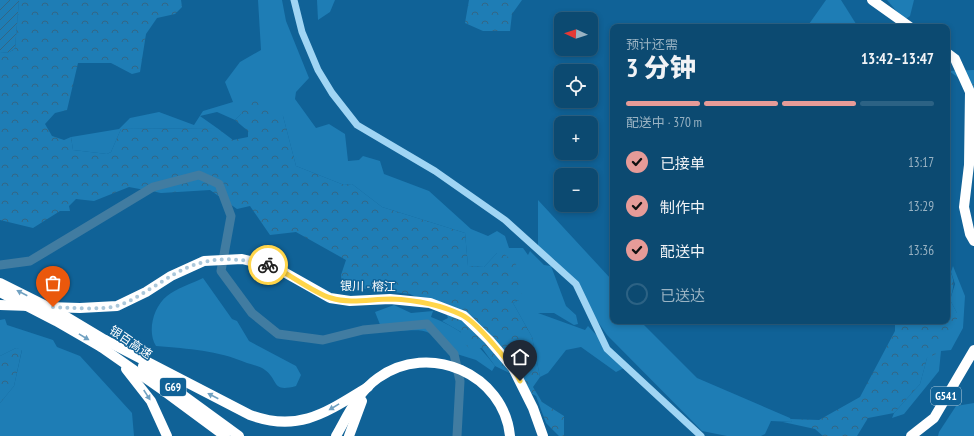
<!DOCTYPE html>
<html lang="zh">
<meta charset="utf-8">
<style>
body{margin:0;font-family:"PT Sans Narrow","Noto Sans SC",sans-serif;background:#155176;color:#f1f3f6;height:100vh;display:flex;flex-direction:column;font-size:15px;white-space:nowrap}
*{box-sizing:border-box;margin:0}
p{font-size:13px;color:#9ab3c3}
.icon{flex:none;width:22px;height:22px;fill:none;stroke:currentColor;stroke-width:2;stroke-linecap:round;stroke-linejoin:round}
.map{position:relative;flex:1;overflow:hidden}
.panel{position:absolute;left:610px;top:24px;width:340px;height:300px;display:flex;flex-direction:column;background:#0c4a71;border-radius:8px;box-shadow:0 2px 6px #0003,0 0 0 1px #2c6284}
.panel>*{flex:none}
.needle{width:26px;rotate:273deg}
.tools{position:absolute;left:554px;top:12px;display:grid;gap:8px}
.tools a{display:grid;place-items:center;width:44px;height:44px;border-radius:8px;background:#0c4a71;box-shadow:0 2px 6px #0003,0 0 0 1px #2c6284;font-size:20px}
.pin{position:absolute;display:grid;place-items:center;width:34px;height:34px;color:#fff;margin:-41px -17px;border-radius:50% 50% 50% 0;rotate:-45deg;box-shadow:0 0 4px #0007}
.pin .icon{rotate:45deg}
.courier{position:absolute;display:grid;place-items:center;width:40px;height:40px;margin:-20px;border:3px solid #ffd54a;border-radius:50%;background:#fff;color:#222;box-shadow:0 1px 5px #0007}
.headline em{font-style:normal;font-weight:800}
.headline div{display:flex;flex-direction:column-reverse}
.headline{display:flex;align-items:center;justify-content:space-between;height:68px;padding:0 16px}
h1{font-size:26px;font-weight:800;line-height:30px}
.bar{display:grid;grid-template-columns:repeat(4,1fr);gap:6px 4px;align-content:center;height:48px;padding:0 16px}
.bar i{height:5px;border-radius:3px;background:#2c6284}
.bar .active{background:#e69b98}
.bar p{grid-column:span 4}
ol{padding:0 16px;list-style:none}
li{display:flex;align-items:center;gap:12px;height:44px}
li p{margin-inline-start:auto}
li .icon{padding:4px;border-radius:50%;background:#e69b98;color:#111;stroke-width:4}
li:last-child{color:#9ab3c3}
li i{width:22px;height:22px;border:2px solid #2c6284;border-radius:50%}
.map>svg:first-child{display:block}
.grass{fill:#1e7db5}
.forest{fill:url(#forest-crowns)}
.garden{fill:url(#garden-furrows)}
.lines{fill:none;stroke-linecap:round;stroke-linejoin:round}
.river{stroke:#417ca1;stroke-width:9}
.minor{stroke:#a0d5f4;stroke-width:7}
.highway{stroke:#fff;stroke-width:10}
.highway-bridge{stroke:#fff;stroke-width:10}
.oneway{fill:#70a1c1}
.done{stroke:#abc8db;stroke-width:4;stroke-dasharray:0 7.2}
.route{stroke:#ffd54a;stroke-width:5}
.labels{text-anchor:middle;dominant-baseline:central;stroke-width:3;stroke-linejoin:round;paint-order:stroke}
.shield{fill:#106297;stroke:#b7d0e0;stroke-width:1}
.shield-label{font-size:11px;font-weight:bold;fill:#fff}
.street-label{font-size:12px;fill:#fff;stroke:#106297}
</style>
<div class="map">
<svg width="974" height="436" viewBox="0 0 974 436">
<defs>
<pattern id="forest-crowns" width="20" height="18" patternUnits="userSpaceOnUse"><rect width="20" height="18" fill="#1e7db5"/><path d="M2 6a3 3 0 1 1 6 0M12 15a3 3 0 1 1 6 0" fill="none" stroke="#336786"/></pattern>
<pattern id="garden-furrows" width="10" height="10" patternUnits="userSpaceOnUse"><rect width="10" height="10" fill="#1e7db5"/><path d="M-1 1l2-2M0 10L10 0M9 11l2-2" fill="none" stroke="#336786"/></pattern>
</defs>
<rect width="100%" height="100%" fill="#106297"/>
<g class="grass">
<path d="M258 0H282L286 21 309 78 296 92 295 99 316 128 329 124 345 134 348 161 359 160 363 156 380 161 384 174 429 191 471 229 488 236 497 231 505 236 509 248H523L528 255 530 251 544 265 551 266 566 306 576 315 578 324 574 325 554 313H538L585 330 588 326 626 367 616 372 581 347 566 350 548 373 540 377 532 337 513 303 519 300 497 253 484 267 468 266 465 233 382 207 352 184 344 185 296 166 283 116 241 114 235 120 217 112 200 116 217 128 121 129 111 152 107 154 73 150 71 137 119 129 130 118 159 112 194 125 203 111 233 102 225 82 240 62 261 50Z"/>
<path d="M317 0H335L330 12 318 20Z"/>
<path d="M826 0H841L858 27H814L809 24Z"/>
<path d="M887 0H914L910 16 904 20Z"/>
<path d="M538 200 611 279 613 284V321H640L697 378 790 418 792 422 771 421 765 434 761 436H727L702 431 607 335 555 260 538 248Z"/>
<path d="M953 266 965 296 963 328 951 350 941 351 939 371 904 414 892 418 894 413 920 384 927 358 957 313 950 300 955 284 951 272Z"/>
<path d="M203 278 232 319 237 321 249 341 296 366 301 375 296 386C271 393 279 380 265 370 260 366 253 365 247 363 216 350 190 349 156 346 147 332 153 307 167 296 175 289 193 283 203 278Z"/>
<path d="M394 305 411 313 433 311 431 317C458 327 478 343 495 366L492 371 476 360 444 350C427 316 405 340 384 325L381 327 375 312Z"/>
<path d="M5 319 7 325 53 340 57 347 80 356 132 413 134 436H0V403L14 386 22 350 16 348 0 356V320Z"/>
<path d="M974 403V436H938L939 432 956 406Z"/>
</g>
<g class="forest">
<path d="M19 0H181L182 7 175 14 157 18 146 34 140 72 132 74 111 63H78L67 110 55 113 45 124 52 136 64 140 71 137 73 150 107 154 111 152 121 129 217 128 233 140 248 137V131L235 120 241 114 244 101 261 97 283 116 296 166 344 185 352 184 382 207 465 233 468 266 484 267 497 253 502 252 516 264 523 303 519 300 513 303 532 337 540 377 533 387 542 402 564 416V436H559L546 423 536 396 527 391 522 379 495 366 482 348 471 350 459 337 461 332 442 321 448 318 445 311 410 294 342 286 341 275 346 260 296 232 270 235 250 206 237 209 210 190 161 193 129 187 94 201 76 199 69 206 70 211H60L33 228 0 220V53L10 52 15 48Z"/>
<path d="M469 0H522L512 14 510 31H483L465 23Z"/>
<path d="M974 70V97L970 86 949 71Z"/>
<path d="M947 267C956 279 954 286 950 300L957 313V321L936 354 927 358 920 384 894 413 868 418 857 436H823L815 429 783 422H792L790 419 819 420 860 397 895 331V321H947Z"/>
<path d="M16 348 22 349 14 386 0 403V356Z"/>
</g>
<path class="garden" d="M0 0H19L15 48 10 52 0 53Z"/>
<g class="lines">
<path class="river" d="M0 265 30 261 153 187 199 175 219 184 231 216 221 271 252 313 278 334 323 340 363 330 427 324 454 354 460 381 457 436"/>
<path class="minor" d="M294 0 302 32 318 70 332 93 357 125 435 171 505 220 576 284 607 349 701 436"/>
<g class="highway">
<path d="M872 0 910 27"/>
<path d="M947 53 955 59 970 92 969 165 964 207 970 234 974 241"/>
<path d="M0 305 30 306"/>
<path d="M48 307 80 308 117 306 146 292 171 276 204 261 242 259 275 267 330 298 350 301 390 299 430 303 464 316 489 340 513 368 533 408 543 436"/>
<path d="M105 340 250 415C299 433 327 412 368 387"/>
<path d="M101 347 164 391 225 436"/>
<path d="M143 366 239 436"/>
<path d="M126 369 151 401 167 436"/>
<path d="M336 436C348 415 358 392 378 378 429 341 504 374 510 436"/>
<path d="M349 436 362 401"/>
<path d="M911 436 934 418 974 350"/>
</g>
<g class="highway-bridge">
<path d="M0 283 60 313 105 340"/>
<path d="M0 292 56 321 101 347"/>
</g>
</g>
<defs><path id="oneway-solid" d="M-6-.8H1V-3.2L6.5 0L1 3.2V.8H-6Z"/></defs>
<g class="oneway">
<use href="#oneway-solid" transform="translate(22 293) rotate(-153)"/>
<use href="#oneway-solid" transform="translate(84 337) rotate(31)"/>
<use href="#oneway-solid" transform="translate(147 395) rotate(57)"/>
<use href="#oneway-solid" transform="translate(213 396) rotate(-153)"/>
<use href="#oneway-solid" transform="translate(334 407) rotate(149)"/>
</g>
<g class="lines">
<path class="done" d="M53 307C71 308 101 310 117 306 133 301 149 289 163 281 199 257 226 255 268 265"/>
<path class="route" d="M268 265 275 267C290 275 316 294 331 298 350 304 371 299 391 299 416 300 439 304 462 315 478 323 512 365 520 381"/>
</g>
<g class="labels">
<g class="shield">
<rect x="160" y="378" width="26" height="18" rx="3"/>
<rect x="931" y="387" width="30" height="18" rx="3"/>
</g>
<g class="shield-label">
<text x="173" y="387">G69</text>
<text x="946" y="396">G541</text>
</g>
<g class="street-label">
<text transform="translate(368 286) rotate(1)">银川 - 榕江</text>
<text transform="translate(131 342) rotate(34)">银百高速</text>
</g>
</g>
</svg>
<div class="tools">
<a><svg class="needle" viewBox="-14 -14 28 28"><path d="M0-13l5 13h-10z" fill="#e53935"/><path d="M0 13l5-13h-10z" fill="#9ab3c3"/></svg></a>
<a><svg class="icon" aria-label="locate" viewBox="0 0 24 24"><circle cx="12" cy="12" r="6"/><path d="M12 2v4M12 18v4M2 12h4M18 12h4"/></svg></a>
<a>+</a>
<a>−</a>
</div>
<div class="pin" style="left:53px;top:307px;background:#ea580c"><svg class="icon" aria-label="bag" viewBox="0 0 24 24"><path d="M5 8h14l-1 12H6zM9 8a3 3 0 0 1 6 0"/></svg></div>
<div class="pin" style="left:520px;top:381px;background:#1f2937"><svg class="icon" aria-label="home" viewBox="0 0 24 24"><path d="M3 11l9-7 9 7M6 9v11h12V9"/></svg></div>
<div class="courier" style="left:268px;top:265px"><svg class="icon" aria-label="bike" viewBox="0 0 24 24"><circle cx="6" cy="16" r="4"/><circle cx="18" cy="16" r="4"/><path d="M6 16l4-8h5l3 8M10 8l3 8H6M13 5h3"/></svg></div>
<section class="panel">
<div class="headline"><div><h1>3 分钟</h1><p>预计还需</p></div><em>13:42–13:47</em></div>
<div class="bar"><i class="active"></i><i class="active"></i><i class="active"></i><i></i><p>配送中 · 370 m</p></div>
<ol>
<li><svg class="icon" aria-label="check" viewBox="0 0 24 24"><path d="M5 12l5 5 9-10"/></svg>已接单<p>13:17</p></li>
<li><svg class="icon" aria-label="check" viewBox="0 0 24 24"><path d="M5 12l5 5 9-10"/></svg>制作中<p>13:29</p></li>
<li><svg class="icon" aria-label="check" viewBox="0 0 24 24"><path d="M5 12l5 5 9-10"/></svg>配送中<p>13:36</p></li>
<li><i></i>已送达</li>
</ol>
</section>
</div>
